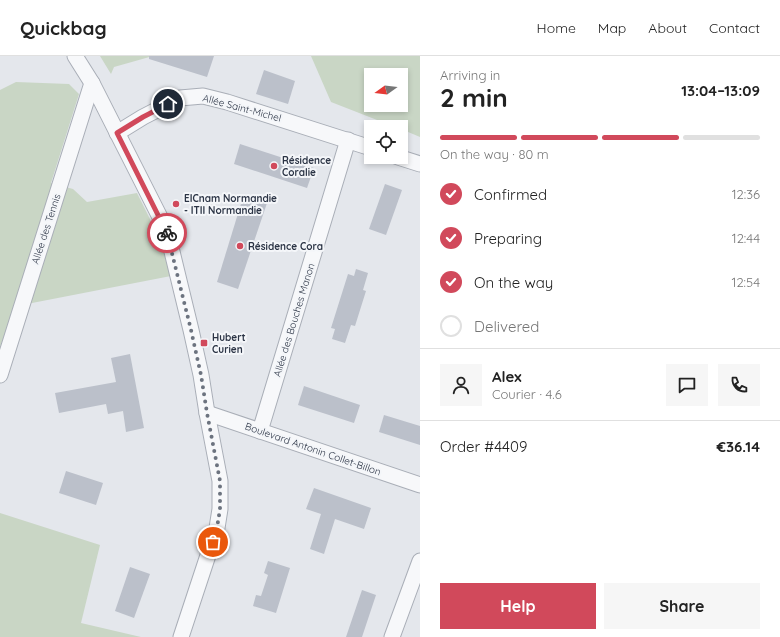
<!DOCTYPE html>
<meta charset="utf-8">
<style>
body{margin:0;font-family:Quicksand,sans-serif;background:#f6f6f6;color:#222;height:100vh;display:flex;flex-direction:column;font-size:15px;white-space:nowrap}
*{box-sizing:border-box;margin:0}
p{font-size:13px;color:#767676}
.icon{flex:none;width:22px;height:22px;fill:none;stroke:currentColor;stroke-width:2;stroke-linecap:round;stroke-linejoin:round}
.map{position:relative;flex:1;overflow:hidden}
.drawer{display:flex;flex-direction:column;background:#fff;width:360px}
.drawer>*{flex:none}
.needle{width:26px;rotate:255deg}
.tools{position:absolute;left:364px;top:12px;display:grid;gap:8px}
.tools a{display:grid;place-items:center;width:44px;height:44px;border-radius:0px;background:#fff;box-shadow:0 2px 6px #0003;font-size:20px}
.pin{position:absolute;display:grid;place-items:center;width:34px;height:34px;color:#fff;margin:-17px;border:2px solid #fff;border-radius:50%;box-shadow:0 1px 4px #0007}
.courier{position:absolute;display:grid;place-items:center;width:40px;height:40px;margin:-20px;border:3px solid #d1495b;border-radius:50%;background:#fff;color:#222;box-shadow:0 1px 5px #0007}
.overview em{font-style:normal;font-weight:700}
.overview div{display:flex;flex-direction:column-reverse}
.overview{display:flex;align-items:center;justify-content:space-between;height:68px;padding:0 20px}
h1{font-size:26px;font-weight:700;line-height:30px}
.bar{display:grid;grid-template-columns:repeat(4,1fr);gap:6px 4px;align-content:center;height:48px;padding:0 20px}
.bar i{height:5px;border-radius:3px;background:#e0e0e0}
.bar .current{background:#d1495b}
.bar p{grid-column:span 4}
.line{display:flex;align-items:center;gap:10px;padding:0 20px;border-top:1px solid #e0e0e0}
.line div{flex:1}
.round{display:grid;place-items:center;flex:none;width:42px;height:42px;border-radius:0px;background:#f6f6f6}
ol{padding:0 20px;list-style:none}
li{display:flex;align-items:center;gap:12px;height:44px}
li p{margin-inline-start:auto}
li .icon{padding:4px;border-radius:50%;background:#d1495b;color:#fff;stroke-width:4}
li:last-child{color:#767676}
li i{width:22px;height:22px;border:2px solid #e0e0e0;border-radius:50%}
.cta{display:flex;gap:8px;margin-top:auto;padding:8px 20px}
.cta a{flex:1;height:46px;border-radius:0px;background:#d1495b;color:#fff;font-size:16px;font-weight:700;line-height:46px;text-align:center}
.cta a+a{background:#f6f6f6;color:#222}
header{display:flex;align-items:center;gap:24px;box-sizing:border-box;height:56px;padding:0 20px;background:#fff;border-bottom:1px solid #e0e0e0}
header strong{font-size:19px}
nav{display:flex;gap:22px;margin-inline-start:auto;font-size:14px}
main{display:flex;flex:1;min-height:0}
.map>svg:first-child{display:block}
.green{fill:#c9d6c5;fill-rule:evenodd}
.building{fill:#bbc0ca}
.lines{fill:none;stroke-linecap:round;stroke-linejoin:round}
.minor-casing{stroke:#a9aeb7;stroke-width:17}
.minor{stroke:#f7f8fa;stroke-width:15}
.done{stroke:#6c737f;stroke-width:4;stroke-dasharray:0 7.2}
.route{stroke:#d1495b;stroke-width:5}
.poi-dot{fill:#d1495b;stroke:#f4f6f9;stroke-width:1.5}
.labels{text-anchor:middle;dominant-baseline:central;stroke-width:4;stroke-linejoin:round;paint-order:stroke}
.street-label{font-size:10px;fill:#2b3445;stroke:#f4f6f9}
.poi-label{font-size:10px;font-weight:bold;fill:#2b3445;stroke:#f4f6f9;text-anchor:start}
</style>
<header>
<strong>Quickbag</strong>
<nav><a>Home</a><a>Map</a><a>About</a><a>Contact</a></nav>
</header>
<main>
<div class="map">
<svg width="420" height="581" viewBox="0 0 420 581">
<rect width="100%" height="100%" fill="#e4e7ec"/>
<g class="green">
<path d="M100 0H153L114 11 111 18Z"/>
<path d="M311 0H420V81L401 73V71H395L331 46ZM371 19H401V49H371Z"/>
<path d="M16 26 69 28 79 38 51 127 73 133 87 146 137 137 159 181 171 220 32 247 15 249 0 291V34Z"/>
<path d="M0 457 100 489 81 567 141 581H0Z"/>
</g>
<g class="building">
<path d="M149 0H214L207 21 149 3Z"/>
<path d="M264 14 295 25 288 48 256 38Z"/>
<path d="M240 88 314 112 307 132 234 108Z"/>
<path d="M385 128 402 134 386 179 369 173Z"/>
<path d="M244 138 267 147 238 233 217 226Z"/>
<path d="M356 213 368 217 363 234 366 235 355 270 351 269 345 287 332 283 335 273 331 272 348 218 354 220Z"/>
<path d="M130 298 144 372 126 376 123 355 108 358 106 348 59 357 55 337 116 326 111 302Z"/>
<path d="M304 330 360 349 354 367 298 349Z"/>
<path d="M384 359 420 370V389L379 376Z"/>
<path d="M66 415 103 427 96 449 59 437Z"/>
<path d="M314 432 371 452 364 473 335 463 324 498 310 493 321 458 306 453Z"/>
<path d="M268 505 290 512 276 557 253 550 256 539 261 540 268 519 264 517Z"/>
<path d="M130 511 150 518 134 562 115 555Z"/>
<path d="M362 534 376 539 362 581H346Z"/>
</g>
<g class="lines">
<defs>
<g id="minor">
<path d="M75 0 92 27 167 175 191 274 201 319 207 357 220 425V453L217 472 181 581"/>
<path d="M117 77 143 61 180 42 203 40 227 46 371 92"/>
<path d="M398 101 420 108"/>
<path d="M0 319 92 27"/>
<path d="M207 357 420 429"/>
<path d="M260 375 348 84"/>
<path d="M392 581 420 505"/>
</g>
</defs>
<use href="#minor" class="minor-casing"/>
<use href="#minor" class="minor"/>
</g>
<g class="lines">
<path class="done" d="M167 177 191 274 201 319 207 357 220 425V453L217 472 213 486"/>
<path class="route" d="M167 177 117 77 143 61 168 48"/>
</g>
<g class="poi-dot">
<circle cx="274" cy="110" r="4"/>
<circle cx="176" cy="148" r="4"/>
<circle cx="240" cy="190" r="4"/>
<rect x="200" y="283" width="8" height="8" rx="2"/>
</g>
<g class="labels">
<g class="street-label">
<text transform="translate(242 52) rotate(15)">Allée Saint-Michel</text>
<text transform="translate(46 173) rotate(-72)">Allée des Tennis</text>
<text transform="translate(294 264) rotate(-73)">Allée des Bouches Manon</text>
<text transform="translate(313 393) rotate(19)">Boulevard Antonin Collet-Billon</text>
</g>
<g class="poi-label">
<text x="282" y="104">Résidence<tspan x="282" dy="12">Coralie</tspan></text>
<text x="184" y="142">EICnam Normandie<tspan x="184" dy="12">- ITII Normandie</tspan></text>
<text x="248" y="190">Résidence Cora</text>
<text x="212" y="281">Hubert<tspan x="212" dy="12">Curien</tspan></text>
</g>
</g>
</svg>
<div class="tools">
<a><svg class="needle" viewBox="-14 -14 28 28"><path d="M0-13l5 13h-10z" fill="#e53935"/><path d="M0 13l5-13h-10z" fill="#767676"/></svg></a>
<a><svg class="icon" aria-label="locate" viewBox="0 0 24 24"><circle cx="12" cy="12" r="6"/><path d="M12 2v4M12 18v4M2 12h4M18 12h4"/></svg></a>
</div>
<div class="pin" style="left:213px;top:486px;background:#ea580c"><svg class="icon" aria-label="bag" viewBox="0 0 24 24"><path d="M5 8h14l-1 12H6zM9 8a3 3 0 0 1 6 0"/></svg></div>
<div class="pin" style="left:168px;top:48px;background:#1f2937"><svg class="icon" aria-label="home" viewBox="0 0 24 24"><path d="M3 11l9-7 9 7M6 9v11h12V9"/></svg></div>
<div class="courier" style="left:167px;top:177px"><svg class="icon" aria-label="bike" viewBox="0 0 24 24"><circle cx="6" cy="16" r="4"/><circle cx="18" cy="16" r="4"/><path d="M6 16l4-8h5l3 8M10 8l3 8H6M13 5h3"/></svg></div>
</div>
<section class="drawer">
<div class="overview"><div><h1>2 min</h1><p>Arriving in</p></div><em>13:04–13:09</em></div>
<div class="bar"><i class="current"></i><i class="current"></i><i class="current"></i><i></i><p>On the way · 80 m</p></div>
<ol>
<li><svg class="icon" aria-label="check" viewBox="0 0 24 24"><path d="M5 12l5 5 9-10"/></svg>Confirmed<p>12:36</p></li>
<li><svg class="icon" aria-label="check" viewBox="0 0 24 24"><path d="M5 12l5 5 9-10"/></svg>Preparing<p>12:44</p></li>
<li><svg class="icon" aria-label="check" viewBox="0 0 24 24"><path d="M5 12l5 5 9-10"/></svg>On the way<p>12:54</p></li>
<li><i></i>Delivered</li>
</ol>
<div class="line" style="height:72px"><a class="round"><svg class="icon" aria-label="person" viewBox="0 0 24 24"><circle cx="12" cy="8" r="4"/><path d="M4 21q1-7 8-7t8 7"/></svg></a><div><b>Alex</b><p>Courier · 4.6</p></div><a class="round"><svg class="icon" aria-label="chat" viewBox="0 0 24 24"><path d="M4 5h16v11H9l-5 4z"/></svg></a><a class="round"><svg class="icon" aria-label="phone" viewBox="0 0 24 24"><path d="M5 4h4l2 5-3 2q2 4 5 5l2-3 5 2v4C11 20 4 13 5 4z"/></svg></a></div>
<div class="line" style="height:52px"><div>Order #4409</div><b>€36.14</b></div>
<div class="cta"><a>Help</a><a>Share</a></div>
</section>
</main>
